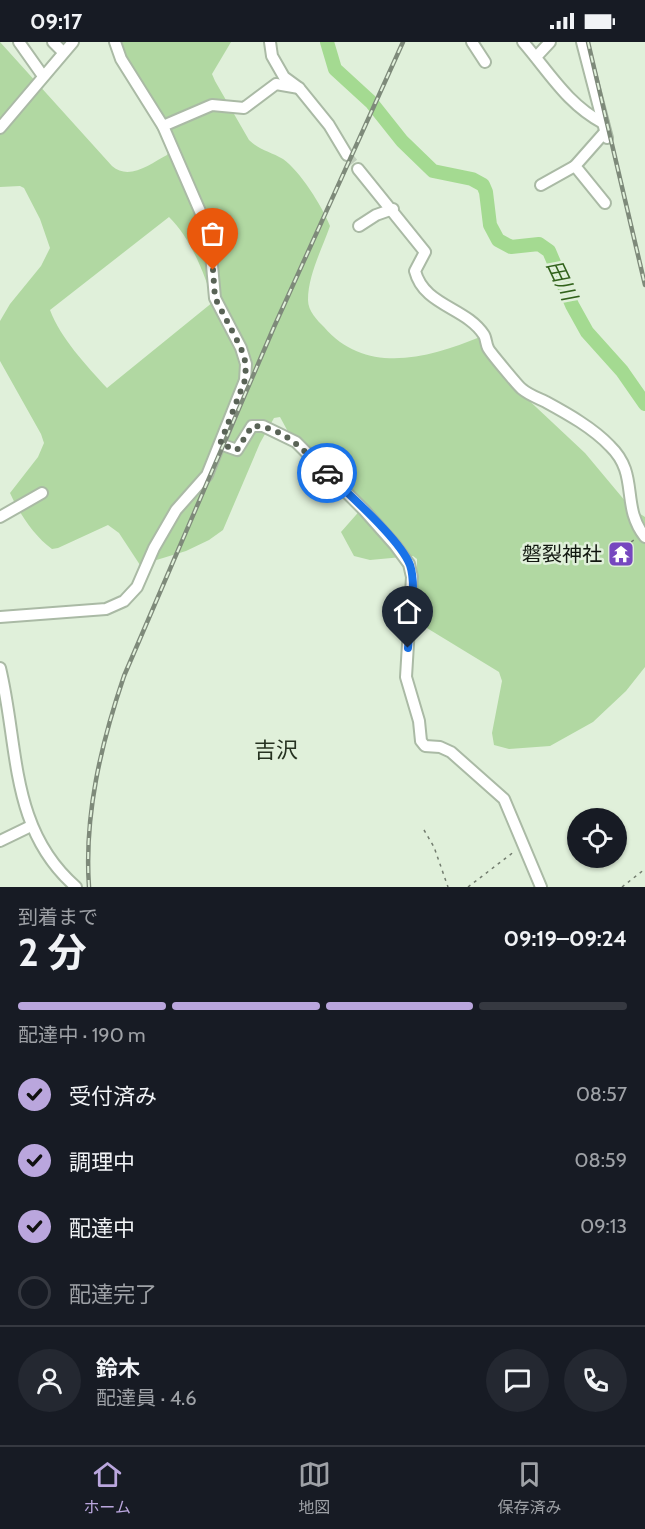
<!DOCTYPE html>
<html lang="ja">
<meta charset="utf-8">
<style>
body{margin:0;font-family:Cabin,"Noto Sans JP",sans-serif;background:#242831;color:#f1f3f6;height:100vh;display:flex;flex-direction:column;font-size:22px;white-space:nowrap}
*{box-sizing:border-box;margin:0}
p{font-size:20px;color:#9ea1a6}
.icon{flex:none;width:33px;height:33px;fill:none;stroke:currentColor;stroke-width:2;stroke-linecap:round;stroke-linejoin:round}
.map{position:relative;height:845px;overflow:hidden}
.details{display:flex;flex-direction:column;background:#171b24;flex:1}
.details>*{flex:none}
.buttons{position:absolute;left:567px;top:766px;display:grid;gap:12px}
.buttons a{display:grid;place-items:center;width:60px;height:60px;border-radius:50%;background:#171b24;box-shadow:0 2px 4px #0004;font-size:30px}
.pin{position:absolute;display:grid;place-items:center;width:51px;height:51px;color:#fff;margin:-62px -26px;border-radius:50% 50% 50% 0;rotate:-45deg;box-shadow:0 0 6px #0007}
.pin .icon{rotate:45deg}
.courier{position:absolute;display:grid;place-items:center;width:60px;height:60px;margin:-30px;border:4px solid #1a73e8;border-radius:50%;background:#fff;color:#222;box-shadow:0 2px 8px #0007}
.summary em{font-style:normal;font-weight:700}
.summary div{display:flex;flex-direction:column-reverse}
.summary{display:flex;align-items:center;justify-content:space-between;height:102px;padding:0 18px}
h1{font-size:39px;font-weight:700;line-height:45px}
.bar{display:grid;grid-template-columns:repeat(4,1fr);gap:9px 6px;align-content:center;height:72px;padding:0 18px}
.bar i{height:8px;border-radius:4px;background:#363941}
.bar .on{background:#baa6dd}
.bar p{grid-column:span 4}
.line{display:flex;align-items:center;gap:15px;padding:0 18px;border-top:2px solid #363941}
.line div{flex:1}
.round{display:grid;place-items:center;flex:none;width:63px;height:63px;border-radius:32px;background:#242831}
ol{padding:0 18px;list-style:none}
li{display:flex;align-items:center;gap:18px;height:66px}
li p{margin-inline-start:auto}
li .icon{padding:6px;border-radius:50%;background:#baa6dd;color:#111;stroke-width:4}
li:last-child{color:#9ea1a6}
li i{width:33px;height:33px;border:3px solid #363941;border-radius:50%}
.status{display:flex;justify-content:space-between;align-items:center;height:42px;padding:0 30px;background:#171b24;direction:ltr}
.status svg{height:16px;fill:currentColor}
.tab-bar{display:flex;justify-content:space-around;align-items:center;height:84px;border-top:2px solid #363941;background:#171b24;font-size:16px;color:#9ea1a6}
.tab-bar a{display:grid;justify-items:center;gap:3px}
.tab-bar .on{color:#baa6dd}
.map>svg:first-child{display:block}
.green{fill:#b1d8a2;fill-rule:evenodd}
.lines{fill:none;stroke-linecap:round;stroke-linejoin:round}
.river{stroke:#a4da91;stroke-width:14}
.building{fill:#b4aec5;stroke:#908aa0;stroke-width:1.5}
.minor-tunnel{stroke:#c1cfbc;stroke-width:10;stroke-dasharray:10 5;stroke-linecap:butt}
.minor-casing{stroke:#aabaa5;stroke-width:14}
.path{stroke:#727c6e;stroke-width:1.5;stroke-dasharray:3 4.5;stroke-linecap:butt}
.minor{stroke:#fff;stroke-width:10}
.rail-casing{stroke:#7e8a7a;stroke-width:4.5}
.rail{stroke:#e0f0da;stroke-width:2;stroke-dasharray:7;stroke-linecap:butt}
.done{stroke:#596356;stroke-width:6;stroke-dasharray:0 10.8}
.route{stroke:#1a73e8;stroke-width:8}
.labels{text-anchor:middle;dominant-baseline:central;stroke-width:5;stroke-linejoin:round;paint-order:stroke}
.poi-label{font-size:20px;fill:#11170f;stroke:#e0f0da;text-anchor:end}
.water-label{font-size:21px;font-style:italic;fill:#31621b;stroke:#e0f0da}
.quarter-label{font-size:22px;fill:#263221;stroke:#e0f0da}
</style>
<div class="status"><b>09:17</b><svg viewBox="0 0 49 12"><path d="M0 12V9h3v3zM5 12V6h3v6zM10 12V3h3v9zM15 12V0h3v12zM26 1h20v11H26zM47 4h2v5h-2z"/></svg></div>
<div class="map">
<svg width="645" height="845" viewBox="0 0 645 845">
<rect width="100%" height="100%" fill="#e0f0da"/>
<path class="green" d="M0 0 112 124C129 139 150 122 167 113L170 107 119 7 122 0H231L212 32 215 39 249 98C259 108 271 110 283 117 300 129 322 164 330 184 322 207 308 233 308 258 308 269 317 278 324 285 366 334 429 316 480 295L503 334 585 411 631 466 645 475V625L626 649 593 680 550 704 509 707 494 703 492 691 502 639 499 630 417 580V517L413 514 370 518 354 514 341 490 363 465 362 462C313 439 305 421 280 375L274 376 260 401 223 488 209 498 186 509 140 523 119 491 108 483 58 506 52 507C34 494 19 471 10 451L38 415 44 401 41 392 0 319V279L10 262 41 224 50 206 40 177 24 146 20 144 0 145ZM169 175C190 195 205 232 213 260L107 346C86 323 61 297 50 268Z"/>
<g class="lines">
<path class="river" d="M327 0 335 27 371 60 402 99 433 129 472 137 483 143 486 150 490 183 498 198 511 205 539 202 549 209 572 263 587 290 622 329 645 362"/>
</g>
<path class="building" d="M624 503 630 511 618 521 611 512Z"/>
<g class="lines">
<path class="minor-tunnel" d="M347 113 358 127"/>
<defs>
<g id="minor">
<path d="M19 0 43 34"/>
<path d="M53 0 63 10"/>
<path d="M270 0 272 14 284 35 299 46 329 83 347 113"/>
<path d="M472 0 485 20"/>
<path d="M523 0C549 30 567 62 603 81"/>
<path d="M582 0 607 96"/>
<path d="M536 15 550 0"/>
<path d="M163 84 212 63 244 66 276 42 299 46"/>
<path d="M0 86 73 0"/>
<path d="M605 90 575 124 605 161"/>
<path d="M358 127 425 210 415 229C424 264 466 265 484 293 486 296 486 302 488 306 489 309 519 345 522 347 529 353 538 356 546 360 568 372 593 386 610 404 640 433 620 463 645 495"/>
<path d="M541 143 575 124"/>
<path d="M359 184 376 173 393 167"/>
<path d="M220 402 237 408 252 384H263L296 400 364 468 395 503 409 522 412 535 406 635 419 679 421 699 425 704 440 705 451 710 504 757 541 845"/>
<path d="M0 475 42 451"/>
<path d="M0 575 106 567 124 559 137 545 154 506 176 468 207 433 245 338 246 322 241 306 215 256 209 190 163 84 121 17 115 0"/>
<path d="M0 626C19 704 9 787 76 845"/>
<path d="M0 799 31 784"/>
</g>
</defs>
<use href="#minor" class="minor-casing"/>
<g class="path">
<path d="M625 504 634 498"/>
<path d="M424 788 434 805 448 845"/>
<path d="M468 845 515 809"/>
<path d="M622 845 645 827"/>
</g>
<use href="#minor" class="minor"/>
<defs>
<g id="rail">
<path d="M588 0 645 243"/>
<path d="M89 845C84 773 101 702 124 634L274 285 403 0"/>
</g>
</defs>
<use href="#rail" class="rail-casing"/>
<use href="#rail" class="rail"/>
</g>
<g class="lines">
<path class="done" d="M213 228 215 256 241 306 246 322 245 338 220 402 237 408 252 384C284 384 306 411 327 431"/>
<path class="route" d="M327 431C348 452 400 497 410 523 417 544 410 584 408 606"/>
</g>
<defs>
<symbol id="temple-square" viewBox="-11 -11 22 22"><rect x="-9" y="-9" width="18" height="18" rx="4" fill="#7647bf" stroke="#e0f0da"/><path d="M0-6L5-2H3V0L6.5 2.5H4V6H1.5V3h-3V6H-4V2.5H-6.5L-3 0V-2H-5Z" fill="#fff"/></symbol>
</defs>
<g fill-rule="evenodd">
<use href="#temple-square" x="606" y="497" width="30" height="30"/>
</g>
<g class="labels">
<g class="poi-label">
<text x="602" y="512">磐裂神社</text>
</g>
<g class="water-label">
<text transform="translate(562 238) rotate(65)">田川</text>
</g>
<g class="quarter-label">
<text x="276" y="708">吉沢</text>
</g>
</g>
</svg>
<div class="buttons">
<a><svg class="icon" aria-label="locate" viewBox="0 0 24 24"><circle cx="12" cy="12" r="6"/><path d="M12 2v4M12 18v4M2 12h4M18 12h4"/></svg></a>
</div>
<div class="pin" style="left:213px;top:228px;background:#ea580c"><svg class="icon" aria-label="bag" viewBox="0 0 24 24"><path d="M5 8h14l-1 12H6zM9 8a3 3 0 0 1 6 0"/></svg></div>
<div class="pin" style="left:408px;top:606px;background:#1f2937"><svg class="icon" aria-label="home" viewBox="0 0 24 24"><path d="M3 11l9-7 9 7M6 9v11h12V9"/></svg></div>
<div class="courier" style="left:327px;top:431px"><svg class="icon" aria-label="car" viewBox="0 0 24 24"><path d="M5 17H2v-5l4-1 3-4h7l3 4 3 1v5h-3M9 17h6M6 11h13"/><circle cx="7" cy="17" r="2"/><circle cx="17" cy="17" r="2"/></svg></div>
</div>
<section class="details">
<div class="summary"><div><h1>2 分</h1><p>到着まで</p></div><em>09:19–09:24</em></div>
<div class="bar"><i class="on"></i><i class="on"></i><i class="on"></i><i></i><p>配達中 · 190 m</p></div>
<ol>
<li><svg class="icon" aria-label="check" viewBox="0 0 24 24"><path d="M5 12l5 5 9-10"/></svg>受付済み<p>08:57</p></li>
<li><svg class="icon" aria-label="check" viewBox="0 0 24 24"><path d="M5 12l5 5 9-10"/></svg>調理中<p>08:59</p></li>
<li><svg class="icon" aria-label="check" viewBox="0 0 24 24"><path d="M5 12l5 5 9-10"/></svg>配達中<p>09:13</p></li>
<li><i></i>配達完了</li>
</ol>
<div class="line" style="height:108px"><a class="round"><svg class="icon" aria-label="person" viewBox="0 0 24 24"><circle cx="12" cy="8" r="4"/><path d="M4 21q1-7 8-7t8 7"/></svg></a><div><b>鈴木</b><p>配達員 · 4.6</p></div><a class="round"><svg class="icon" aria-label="chat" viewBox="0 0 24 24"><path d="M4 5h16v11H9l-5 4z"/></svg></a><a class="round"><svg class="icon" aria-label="phone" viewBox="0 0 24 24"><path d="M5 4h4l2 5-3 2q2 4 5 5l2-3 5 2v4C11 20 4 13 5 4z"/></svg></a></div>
</section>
<nav class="tab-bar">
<a class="on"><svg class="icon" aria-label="home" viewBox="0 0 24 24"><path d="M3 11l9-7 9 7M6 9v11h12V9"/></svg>ホーム</a>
<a><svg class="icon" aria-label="map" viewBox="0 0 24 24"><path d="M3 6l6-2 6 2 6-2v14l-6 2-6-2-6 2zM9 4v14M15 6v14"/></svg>地図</a>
<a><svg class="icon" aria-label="saved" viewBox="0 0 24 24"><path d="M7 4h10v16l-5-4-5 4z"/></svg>保存済み</a>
</nav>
